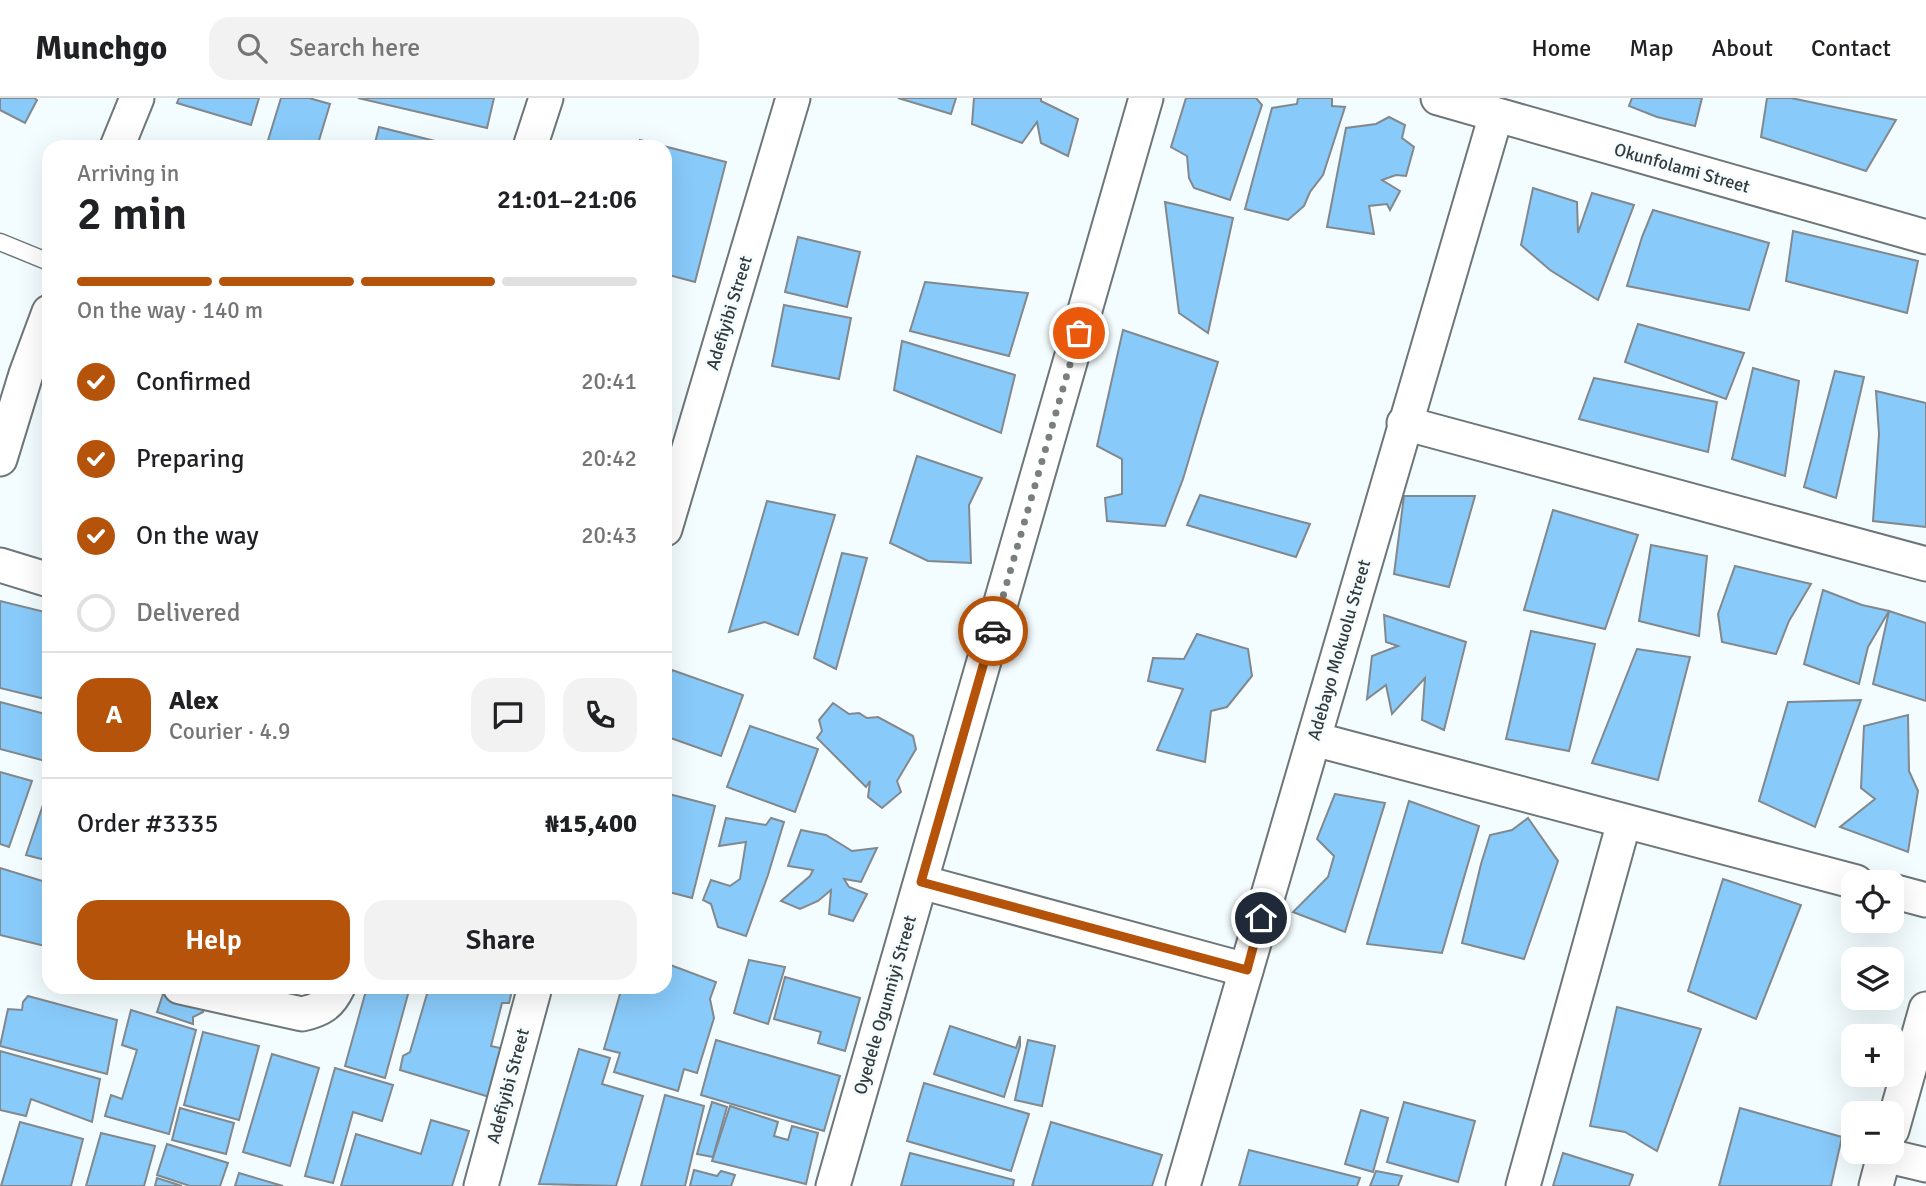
<!DOCTYPE html>
<meta charset="utf-8">
<style>
body{margin:0;font-family:Signika,sans-serif;background:#f2f2f2;color:#202124;height:100vh;display:flex;flex-direction:column;font-size:26px;white-space:nowrap}
*{box-sizing:border-box;margin:0}
p{font-size:23px;color:#757577}
.icon{flex:none;width:38px;height:38px;fill:none;stroke:currentColor;stroke-width:2;stroke-linecap:round;stroke-linejoin:round}
.map{position:relative;flex:1;overflow:hidden}
.sheet{position:absolute;left:42px;top:42px;width:630px;height:854px;display:flex;flex-direction:column;background:#fff;border-radius:21px;box-shadow:0 7px 28px #0002}
.sheet>*{flex:none}
.tools{position:absolute;left:1841px;top:772px;display:grid;gap:14px}
.tools a{display:grid;place-items:center;width:63px;height:63px;border-radius:14px;background:#fff;box-shadow:0 7px 28px #0002;font-size:35px}
.pin{position:absolute;display:grid;place-items:center;width:60px;height:60px;color:#fff;margin:-30px;border:4px solid #fff;border-radius:50%;box-shadow:0 2px 7px #0007}
.courier{position:absolute;display:grid;place-items:center;width:70px;height:70px;margin:-35px;border:5px solid #b45309;border-radius:50%;background:#fff;color:#222;box-shadow:0 2px 9px #0007}
.overview em{font-style:normal;font-weight:600}
.overview div{display:flex;flex-direction:column-reverse}
.overview{display:flex;align-items:center;justify-content:space-between;height:119px;padding:0 35px}
h1{font-size:46px;font-weight:600;line-height:52px}
.bar{display:grid;grid-template-columns:repeat(4,1fr);gap:10px 7px;align-content:center;height:84px;padding:0 35px}
.bar i{height:9px;border-radius:5px;background:#e0e0e0}
.bar .current{background:#b45309}
.bar p{grid-column:span 4}
.line{display:flex;align-items:center;gap:18px;padding:0 35px;border-top:2px solid #e0e0e0}
.line div{flex:1}
.round{display:grid;place-items:center;flex:none;width:74px;height:74px;border-radius:21px;background:#f2f2f2}
ol{padding:0 35px;list-style:none}
li{display:flex;align-items:center;gap:21px;height:77px}
li p{margin-inline-start:auto}
li .icon{padding:7px;border-radius:50%;background:#b45309;color:#fff;stroke-width:4}
li:last-child{color:#757577}
li i{width:38px;height:38px;border:4px solid #e0e0e0;border-radius:50%}
.button{display:flex;gap:14px;margin-top:auto;padding:14px 35px}
.button a{flex:1;height:80px;border-radius:21px;background:#b45309;color:#fff;font-size:28px;font-weight:600;line-height:80px;text-align:center}
.button a+a{background:#f2f2f2;color:#202124}
header{display:flex;align-items:center;gap:42px;box-sizing:border-box;height:98px;padding:0 35px;background:#fff;border-bottom:2px solid #e0e0e0}
header strong{font-size:33px}
nav{display:flex;gap:38px;margin-inline-start:auto;font-size:24px}
.search{width:490px;height:63px;background:#f2f2f2;display:flex;align-items:center;gap:18px;box-sizing:border-box;padding:0 24px;border-radius:21px;color:#757577;font-size:26px}
.map>svg:first-child{display:block}
.building{fill:#88cafa;stroke:#82888c;stroke-width:2}
.lines{fill:none;stroke-linecap:round;stroke-linejoin:round}
.lane-casing{stroke:#6e7678;stroke-width:19}
.street-casing{stroke:#6e7678;stroke-width:37}
.lane{stroke:#fff;stroke-width:16}
.street{stroke:#fff;stroke-width:33}
.done{stroke:#797e7f;stroke-width:7;stroke-dasharray:0 12.6}
.route{stroke:#b45309;stroke-width:9}
.labels{text-anchor:middle;dominant-baseline:central;stroke-width:5;stroke-linejoin:round;paint-order:stroke}
.street-label{font-size:18px;fill:#373a3b;stroke:#f3fcfe}
</style>
<header>
<strong>Munchgo</strong>
<div class="search"><svg class="icon" aria-label="search" viewBox="0 0 24 24"><circle cx="10" cy="10" r="6"/><path d="M15 15l6 6"/></svg>Search here</div>
<nav><a>Home</a><a>Map</a><a>About</a><a>Contact</a></nav>
</header>
<div class="map">
<svg width="1926" height="1088" viewBox="0 0 1926 1088">
<rect width="100%" height="100%" fill="#f3fcfe"/>
<g class="building">
<path d="M0 0H34L37 2 25 25 0 12Z"/>
<path d="M179 0H259L251 27 177 5Z"/>
<path d="M281 0H309L330 6 317 49H266Z"/>
<path d="M358 0H494L487 30Z"/>
<path d="M898 0H956L951 16Z"/>
<path d="M974 0H1041V3L1078 21 1068 58 1041 45 1037 24 1022 45 972 26Z"/>
<path d="M1186 0H1256L1262 7 1230 102 1194 90 1189 80 1187 58 1171 49Z"/>
<path d="M1298 0H1332V8L1345 9 1323 77 1310 94 1304 108 1288 122 1245 111 1272 10 1297 6Z"/>
<path d="M1632 0H1702L1695 28 1657 19 1629 8Z"/>
<path d="M1767 0H1791L1896 22 1866 73 1761 39Z"/>
<path d="M1389 19 1405 27 1402 40 1414 49 1406 78 1396 77 1382 82 1400 93 1390 112 1387 106 1369 108 1374 136 1327 129 1346 30 1376 26Z"/>
<path d="M379 29 459 49H374Z"/>
<path d="M640 42 726 64 695 184 665 176V49H638Z"/>
<path d="M1533 90 1577 104 1578 135 1592 95 1634 107 1598 202 1550 172 1521 147Z"/>
<path d="M1165 104 1233 120 1208 235 1179 215Z"/>
<path d="M1653 112 1769 145 1749 212 1627 188 1642 139Z"/>
<path d="M1793 133 1918 163 1907 215 1786 183Z"/>
<path d="M798 139 860 154 847 209 785 194Z"/>
<path d="M925 184 1028 195 1009 258 910 233Z"/>
<path d="M784 207 851 220 839 281 772 268Z"/>
<path d="M1638 226 1744 255 1726 301 1625 264Z"/>
<path d="M1123 232 1218 264 1183 381 1165 428 1107 423 1105 400 1122 396V361L1097 348Z"/>
<path d="M902 243 1015 277 1001 335 894 292Z"/>
<path d="M1753 270 1799 283 1785 378 1732 361Z"/>
<path d="M1835 273 1864 279 1836 400 1804 389Z"/>
<path d="M1594 280 1717 304 1708 354 1579 321Z"/>
<path d="M1876 293 1926 305V429L1873 423 1879 336Z"/>
<path d="M917 358 982 380 969 407 971 465 928 463 890 445Z"/>
<path d="M1200 397 1310 426 1296 459 1187 427Z"/>
<path d="M1404 398H1475L1449 489 1394 476Z"/>
<path d="M767 403 835 417 798 537 765 524 729 534Z"/>
<path d="M1553 412 1638 437 1605 531 1524 512Z"/>
<path d="M1651 447 1707 458 1699 538 1639 523Z"/>
<path d="M842 455 867 460 836 571 814 560Z"/>
<path d="M1735 468 1811 486 1789 523 1776 556 1722 544 1718 516Z"/>
<path d="M1823 492 1862 507 1889 513 1868 549 1859 586 1804 566Z"/>
<path d="M0 503 49 515V602L0 590Z"/>
<path d="M1889 513 1926 525V603L1873 586Z"/>
<path d="M1384 517 1466 544 1444 632 1422 622 1425 580 1392 616 1386 587 1367 601 1372 558 1398 548 1386 544Z"/>
<path d="M1531 533 1595 546 1569 653 1506 641Z"/>
<path d="M1197 536 1248 551 1252 578 1227 609 1211 613 1205 664 1157 652 1183 591 1148 583 1153 560 1184 561Z"/>
<path d="M1637 551 1690 559 1658 682 1592 665Z"/>
<path d="M672 572 743 597 721 658 665 638V593Z"/>
<path d="M1861 602 1815 729 1759 703 1788 604Z"/>
<path d="M0 604 49 617V664L0 651Z"/>
<path d="M833 605 849 616 859 615 867 620 878 619 913 638 916 651 897 683 901 694 882 710 868 699 870 683 866 689 817 640 822 633 819 622Z"/>
<path d="M1908 617 1909 673 1918 693 1908 754 1840 729 1875 701 1861 690 1864 628Z"/>
<path d="M750 628 818 651 795 714 727 689Z"/>
<path d="M0 674 32 683 9 749 0 746Z"/>
<path d="M49 689V763L26 757Z"/>
<path d="M665 695 715 708 692 800 665 793Z"/>
<path d="M1335 696 1385 705 1345 834 1293 814 1328 779 1334 758 1317 741Z"/>
<path d="M1409 703 1479 728 1442 855 1367 846Z"/>
<path d="M726 720 766 727 771 720 784 724 768 777 746 838 718 829 711 806 703 802 711 782 730 788 740 781 746 744 719 748Z"/>
<path d="M1528 720 1558 763 1524 861 1462 845 1481 766 1490 737 1512 732Z"/>
<path d="M801 732 826 737 852 753 877 750 861 784 844 781 849 789 867 796 853 823 829 816 831 792 818 803 800 811 781 803 810 778 813 772 788 768Z"/>
<path d="M0 770 49 785V849L0 837Z"/>
<path d="M1723 781 1801 807 1756 921 1688 893Z"/>
<path d="M749 862 785 869 768 926 734 915Z"/>
<path d="M665 865 716 884 710 901 714 920 697 975 684 971 678 993 614 974 620 955 604 951 622 889H665Z"/>
<path d="M785 879 860 900 845 953 818 945 821 934 774 921Z"/>
<path d="M367 889H410L385 980 345 968Z"/>
<path d="M429 889H513L509 905H502L491 948 509 952 496 1001 400 972 403 958 410 954Z"/>
<path d="M174 891 206 899 203 914 193 919V926L157 914 163 896Z"/>
<path d="M28 898 117 922 107 976 0 948 8 911 22 912 23 904Z"/>
<path d="M1617 909 1701 931 1657 1053 1625 1034 1590 1028Z"/>
<path d="M131 912 196 932 169 1036 105 1018 111 997 122 1001 137 952 122 947Z"/>
<path d="M950 928 1016 950 1020 938V948L1004 999 934 976Z"/>
<path d="M203 934 259 948 239 1022 184 1007Z"/>
<path d="M716 942 840 978 824 1033 701 997Z"/>
<path d="M1028 942 1055 948 1042 1008 1015 1002Z"/>
<path d="M579 951 610 960 602 986 643 998 616 1088 539 1086Z"/>
<path d="M0 953 100 981 92 1024 31 1001 26 1018 0 1012Z"/>
<path d="M272 956 319 970 290 1068 243 1054Z"/>
<path d="M335 970 393 987 382 1023 353 1014 333 1085 305 1078Z"/>
<path d="M924 985 1029 1016 1011 1073 907 1043Z"/>
<path d="M665 997 704 1008 685 1088H641Z"/>
<path d="M712 1004 727 1009 713 1059 697 1056Z"/>
<path d="M1404 1004 1475 1023 1458 1084 1387 1064Z"/>
<path d="M730 1008 778 1024 774 1038 788 1042 792 1028 818 1035 806 1086 712 1063Z"/>
<path d="M180 1010 234 1025 226 1056 172 1042Z"/>
<path d="M1740 1010 1842 1039 1831 1088H1719Z"/>
<path d="M1361 1012 1388 1020 1373 1074 1345 1066Z"/>
<path d="M431 1022 469 1033 452 1088H341L356 1036 421 1056Z"/>
<path d="M20 1024 83 1041 71 1088H1Z"/>
<path d="M1051 1024 1162 1057 1152 1088H1032Z"/>
<path d="M101 1035 155 1048 144 1088H86Z"/>
<path d="M167 1046 228 1065 220 1088H190L157 1077Z"/>
<path d="M1249 1052 1360 1080 1357 1088H1239Z"/>
<path d="M910 1055 1014 1082 1013 1088H901Z"/>
<path d="M1563 1055 1633 1077 1629 1088H1553Z"/>
<path d="M694 1072 717 1078 721 1073 735 1077 731 1088H690Z"/>
<path d="M1376 1073 1402 1078 1398 1088H1370Z"/>
<path d="M239 1075 283 1088H235Z"/>
<path d="M157 1080 182 1088H155Z"/>
</g>
<g class="lines">
<defs>
<path id="lane" d="M0 144 49 164"/>
<g id="street">
<path d="M1438 0 1926 139"/>
<path d="M117 49 137 0"/>
<path d="M530 49 546 0"/>
<path d="M1404 325 1926 466"/>
<path d="M0 361 26 276 49 214"/>
<path d="M665 431 793 0"/>
<path d="M0 467 49 482"/>
<path d="M1314 641 1856 784"/>
<path d="M921 784 1246 872"/>
<path d="M1892 793 1926 802"/>
<path d="M180 889 302 916C321 912 330 906 338 889"/>
<path d="M1892 1032 1926 911"/>
<path d="M1884 1057 1926 1067"/>
<path d="M481 1088 535 889"/>
<path d="M833 1088 1146 0"/>
<path d="M1183 1088 1496 17"/>
<path d="M1523 1088 1624 724"/>
<path d="M1876 1088 1885 1054"/>
</g>
</defs>
<use href="#lane" class="lane-casing"/>
<use href="#street" class="street-casing"/>
<use href="#lane" class="lane"/>
<use href="#street" class="street"/>
</g>
<g class="lines">
<path class="done" d="M993 533 1079 235"/>
<path class="route" d="M993 533 921 784 1247 872 1261 820"/>
</g>
<g class="labels">
<g class="street-label">
<text transform="translate(1682 70) rotate(16)">Okunfolami Street</text>
<text transform="translate(729 215) rotate(-73)">Adefiyibi Street</text>
<text transform="translate(1339 552) rotate(-74)">Adebayo Mokuolu Street</text>
<text transform="translate(885 907) rotate(-74)">Oyedele Ogunniyi Street</text>
<text transform="translate(508 988) rotate(-75)">Adefiyibi Street</text>
</g>
</g>
</svg>
<div class="tools">
<a><svg class="icon" aria-label="locate" viewBox="0 0 24 24"><circle cx="12" cy="12" r="6"/><path d="M12 2v4M12 18v4M2 12h4M18 12h4"/></svg></a>
<a><svg class="icon" aria-label="layers" viewBox="0 0 24 24"><path d="M12 4l9 5-9 5-9-5zM3 14l9 5 9-5"/></svg></a>
<a>+</a>
<a>−</a>
</div>
<div class="pin" style="left:1079px;top:235px;background:#ea580c"><svg class="icon" aria-label="bag" viewBox="0 0 24 24"><path d="M5 8h14l-1 12H6zM9 8a3 3 0 0 1 6 0"/></svg></div>
<div class="pin" style="left:1261px;top:820px;background:#1f2937"><svg class="icon" aria-label="home" viewBox="0 0 24 24"><path d="M3 11l9-7 9 7M6 9v11h12V9"/></svg></div>
<div class="courier" style="left:993px;top:533px"><svg class="icon" aria-label="car" viewBox="0 0 24 24"><path d="M5 17H2v-5l4-1 3-4h7l3 4 3 1v5h-3M9 17h6M6 11h13"/><circle cx="7" cy="17" r="2"/><circle cx="17" cy="17" r="2"/></svg></div>
<section class="sheet">
<div class="overview"><div><h1>2 min</h1><p>Arriving in</p></div><em>21:01–21:06</em></div>
<div class="bar"><i class="current"></i><i class="current"></i><i class="current"></i><i></i><p>On the way · 140 m</p></div>
<ol>
<li><svg class="icon" aria-label="check" viewBox="0 0 24 24"><path d="M5 12l5 5 9-10"/></svg>Confirmed<p>20:41</p></li>
<li><svg class="icon" aria-label="check" viewBox="0 0 24 24"><path d="M5 12l5 5 9-10"/></svg>Preparing<p>20:42</p></li>
<li><svg class="icon" aria-label="check" viewBox="0 0 24 24"><path d="M5 12l5 5 9-10"/></svg>On the way<p>20:43</p></li>
<li><i></i>Delivered</li>
</ol>
<div class="line" style="height:126px"><b class="round" style="background:#b45309;color:#fff">A</b><div><b>Alex</b><p>Courier · 4.9</p></div><a class="round"><svg class="icon" aria-label="chat" viewBox="0 0 24 24"><path d="M4 5h16v11H9l-5 4z"/></svg></a><a class="round"><svg class="icon" aria-label="phone" viewBox="0 0 24 24"><path d="M5 4h4l2 5-3 2q2 4 5 5l2-3 5 2v4C11 20 4 13 5 4z"/></svg></a></div>
<div class="line" style="height:91px"><div>Order #3335</div><b>₦15,400</b></div>
<div class="button"><a>Help</a><a>Share</a></div>
</section>
</div>
